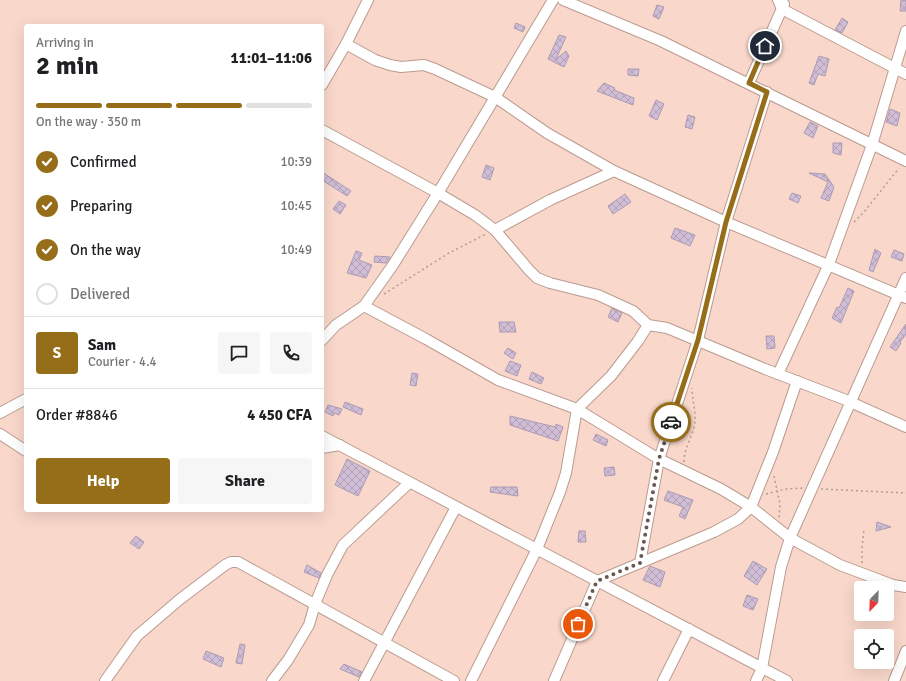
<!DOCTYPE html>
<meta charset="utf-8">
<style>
body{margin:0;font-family:Signika,sans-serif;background:#f6f6f6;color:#202124;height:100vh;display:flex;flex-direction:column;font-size:15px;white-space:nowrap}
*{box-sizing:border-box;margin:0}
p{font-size:13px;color:#757577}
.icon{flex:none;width:22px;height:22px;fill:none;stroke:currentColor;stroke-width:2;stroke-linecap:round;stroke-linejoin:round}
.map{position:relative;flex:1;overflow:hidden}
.panel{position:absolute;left:24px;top:24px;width:300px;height:488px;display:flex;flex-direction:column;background:#fff;border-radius:4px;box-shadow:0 4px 16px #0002}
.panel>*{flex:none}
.needle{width:26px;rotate:203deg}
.controls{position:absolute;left:854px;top:581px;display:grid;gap:8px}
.controls a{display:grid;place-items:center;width:40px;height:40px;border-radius:4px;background:#fff;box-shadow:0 4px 16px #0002;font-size:20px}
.pin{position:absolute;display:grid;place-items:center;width:34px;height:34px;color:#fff;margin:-17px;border:2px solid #fff;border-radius:50%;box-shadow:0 1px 4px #0007}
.courier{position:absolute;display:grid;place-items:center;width:40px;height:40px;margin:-20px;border:3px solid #966e19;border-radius:50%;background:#fff;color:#222;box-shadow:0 1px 5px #0007}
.overview em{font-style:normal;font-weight:700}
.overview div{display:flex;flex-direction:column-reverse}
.overview{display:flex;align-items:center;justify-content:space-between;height:68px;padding:0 12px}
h1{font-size:26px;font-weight:700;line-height:30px}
.bar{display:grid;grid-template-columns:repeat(4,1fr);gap:6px 4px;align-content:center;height:48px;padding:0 12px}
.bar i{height:5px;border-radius:3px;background:#e0e0e0}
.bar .current{background:#966e19}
.bar p{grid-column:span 4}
.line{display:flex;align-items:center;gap:10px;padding:0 12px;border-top:1px solid #e0e0e0}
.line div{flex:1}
.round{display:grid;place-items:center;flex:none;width:42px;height:42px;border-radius:4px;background:#f6f6f6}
ol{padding:0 12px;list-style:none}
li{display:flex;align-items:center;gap:12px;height:44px}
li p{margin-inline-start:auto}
li .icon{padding:4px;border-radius:50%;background:#966e19;color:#fff;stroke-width:4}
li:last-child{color:#757577}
li i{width:22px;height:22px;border:2px solid #e0e0e0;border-radius:50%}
.primary-button{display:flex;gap:8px;margin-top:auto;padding:8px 12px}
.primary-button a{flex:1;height:46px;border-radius:4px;background:#966e19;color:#fff;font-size:16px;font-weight:700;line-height:46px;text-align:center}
.primary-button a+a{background:#f6f6f6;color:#202124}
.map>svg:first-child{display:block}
.building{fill:url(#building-cross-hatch);stroke:#ad9ab3}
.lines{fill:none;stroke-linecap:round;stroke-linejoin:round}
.minor-casing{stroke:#ba9b8f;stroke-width:12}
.path{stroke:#b59b91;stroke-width:1.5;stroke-dasharray:2 3;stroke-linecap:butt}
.minor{stroke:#fff;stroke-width:10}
.done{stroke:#6a5750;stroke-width:4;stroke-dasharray:0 7.2}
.route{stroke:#966e19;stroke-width:5}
</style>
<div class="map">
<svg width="906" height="681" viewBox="0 0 906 681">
<defs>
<pattern id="building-cross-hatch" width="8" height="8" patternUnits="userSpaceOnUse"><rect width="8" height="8" fill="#d0bdd6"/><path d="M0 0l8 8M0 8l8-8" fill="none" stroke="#b2a1b6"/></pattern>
</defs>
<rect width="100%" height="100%" fill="#f9d8cb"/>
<g class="building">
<path d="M901 0H906V11H900Z"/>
<path d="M657 5 664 7 659 19 653 16Z"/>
<path d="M842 18 848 22 842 33 835 30Z"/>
<path d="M516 23 525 27 523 32 514 28Z"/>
<path d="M559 35 566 37 556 59 566 51 569 56 564 67 548 59Z"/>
<path d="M819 56 829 59 825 76 818 74 814 85 809 83Z"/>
<path d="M628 69H639L638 76 628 75Z"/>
<path d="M604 83 615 88 614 90 634 98 633 105 597 91Z"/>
<path d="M656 100 664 104 657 120 649 116Z"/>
<path d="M890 109 900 113 897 126 886 122Z"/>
<path d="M688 115 695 117 692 129 685 127Z"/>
<path d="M810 122 818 126 813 138 804 133Z"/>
<path d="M833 143H842L841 155 833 153Z"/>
<path d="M486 165 494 168 490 180 482 177Z"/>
<path d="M322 172 351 191 347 196 322 180Z"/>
<path d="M809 173 825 174 834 187 829 201 821 198 828 182Z"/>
<path d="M792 193 801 196 798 203 789 199Z"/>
<path d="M625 194 631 202 613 214 608 206Z"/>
<path d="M339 201 346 205 340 214 333 209Z"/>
<path d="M675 228 695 235 690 246 671 238Z"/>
<path d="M875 249 881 253 873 272 869 270Z"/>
<path d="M894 250 904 254 902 261 891 257Z"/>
<path d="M356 251 362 253 359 260 372 265 366 278 347 273Z"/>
<path d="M375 256 390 257 386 263 374 262Z"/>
<path d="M848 288 854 291 841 323 832 318 837 307 839 308Z"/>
<path d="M612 308 622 313 618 322 608 317Z"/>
<path d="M499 322H514L516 332H500Z"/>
<path d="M906 324V334L900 342 901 343 896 351 890 347Z"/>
<path d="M766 336H774L775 348 767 349Z"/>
<path d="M508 348 516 353 513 359 504 353Z"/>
<path d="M510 361 521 365 517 376 505 371Z"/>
<path d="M532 372 544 378 541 384 529 379Z"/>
<path d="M412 373 418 374 416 386 410 385Z"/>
<path d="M345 402 363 409 361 415 343 407Z"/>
<path d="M328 405 342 409 339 415 334 413 333 416 325 412Z"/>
<path d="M510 416 555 427 556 424 563 427 558 441 510 425Z"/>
<path d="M596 434 608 440 606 446 593 440Z"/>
<path d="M347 459 370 471 358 496 335 485Z"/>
<path d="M614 467 615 475 605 476 604 468Z"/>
<path d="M491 487H517L518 496 490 492Z"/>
<path d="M668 491 693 500 685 519 679 516 683 507 664 500Z"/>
<path d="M877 522 891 527 876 531Z"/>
<path d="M579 531H585L586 542H578Z"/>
<path d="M136 536 144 542 139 549 130 543Z"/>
<path d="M753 561 767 569 757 585 744 576Z"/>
<path d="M307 565 321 573 319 578 304 572Z"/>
<path d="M650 566 665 572 660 587 643 580Z"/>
<path d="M747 595 758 599 753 610 743 606Z"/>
<path d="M240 644 245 645 242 664 236 663Z"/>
<path d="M206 651 224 658 221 667 203 659Z"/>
<path d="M344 664 362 672 359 677 340 669Z"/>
</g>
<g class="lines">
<defs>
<g id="minor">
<path d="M563 0 661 41 906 161"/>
<path d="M778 0 782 9 906 74"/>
<path d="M346 44 375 60 390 65 401 67 424 65 435 69 495 97 547 133 614 171 726 222 906 298"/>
<path d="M749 83 784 4"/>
<path d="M322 85 346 44 368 0"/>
<path d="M322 130 438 193 475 215 495 230 529 270 537 278 550 283 598 295 633 311 648 325 667 328 765 369 846 400 906 427"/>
<path d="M495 230 550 200 614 171"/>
<path d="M364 306 426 339 498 380 577 409 659 459 721 489 751 507 790 538 840 565 893 585 906 587"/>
<path d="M322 340 336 325 364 306 393 265 438 193 553 0"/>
<path d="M778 374 829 264 872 145 906 31"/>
<path d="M0 413 26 399"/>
<path d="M0 434 26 451"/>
<path d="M322 436 787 681"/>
<path d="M322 448 340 445"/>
<path d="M640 563 659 459 698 340 726 222 767 92"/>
<path d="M105 681 137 636 179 600 225 565 231 562H238L454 681"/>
<path d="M272 681 288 660 309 625 315 604 327 575 343 545 409 483"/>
<path d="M364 681 456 507"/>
<path d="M471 681 537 549 560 492 566 473 577 409 611 376 638 341 648 325"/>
<path d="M554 681 597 581 714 532 738 519 751 507 773 452 797 381"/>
<path d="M663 681 689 629"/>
<path d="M756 681 762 668 781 567 790 538 906 278"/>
<path d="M894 681 906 651"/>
</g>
</defs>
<use href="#minor" class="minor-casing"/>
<g class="path">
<path d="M854 222 864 212 899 168"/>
<path d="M384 294 449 253 486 234"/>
<path d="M684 462C684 447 693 437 695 422 696 411 692 399 692 388"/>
<path d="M774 476 780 504 779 519"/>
<path d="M821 489 906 493"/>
<path d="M766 494 786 489 803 488"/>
<path d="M862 563V548L864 529"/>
</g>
<use href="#minor" class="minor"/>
</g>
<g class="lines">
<path class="done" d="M578 624 597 581 640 563 659 459 671 422"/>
<path class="route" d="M671 422 698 340 726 222 767 92 749 83 765 46"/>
</g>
</svg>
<div class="controls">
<a><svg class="needle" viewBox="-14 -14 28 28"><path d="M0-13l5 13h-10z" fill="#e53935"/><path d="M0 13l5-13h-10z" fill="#757577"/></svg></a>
<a><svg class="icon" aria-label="locate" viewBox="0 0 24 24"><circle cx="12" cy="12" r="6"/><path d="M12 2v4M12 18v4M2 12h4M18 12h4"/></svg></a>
</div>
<div class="pin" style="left:578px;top:624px;background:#ea580c"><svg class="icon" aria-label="bag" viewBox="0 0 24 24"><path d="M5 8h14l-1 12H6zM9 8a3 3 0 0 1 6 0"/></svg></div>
<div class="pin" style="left:765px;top:46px;background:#1f2937"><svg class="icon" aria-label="home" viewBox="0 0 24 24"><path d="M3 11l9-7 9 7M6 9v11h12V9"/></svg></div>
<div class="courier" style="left:671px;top:422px"><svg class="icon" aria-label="car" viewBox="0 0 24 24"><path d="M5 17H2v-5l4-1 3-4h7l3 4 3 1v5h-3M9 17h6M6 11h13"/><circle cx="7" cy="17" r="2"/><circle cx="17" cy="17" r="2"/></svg></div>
<section class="panel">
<div class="overview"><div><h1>2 min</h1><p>Arriving in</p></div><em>11:01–11:06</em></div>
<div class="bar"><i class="current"></i><i class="current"></i><i class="current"></i><i></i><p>On the way · 350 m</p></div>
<ol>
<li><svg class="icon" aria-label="check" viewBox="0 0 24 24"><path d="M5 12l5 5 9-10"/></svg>Confirmed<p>10:39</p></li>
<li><svg class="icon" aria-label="check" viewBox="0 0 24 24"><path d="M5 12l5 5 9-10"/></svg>Preparing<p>10:45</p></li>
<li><svg class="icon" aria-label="check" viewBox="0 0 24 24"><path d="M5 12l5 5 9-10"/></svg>On the way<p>10:49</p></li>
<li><i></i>Delivered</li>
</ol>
<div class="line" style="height:72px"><b class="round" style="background:#966e19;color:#fff">S</b><div><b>Sam</b><p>Courier · 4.4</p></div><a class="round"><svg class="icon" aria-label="chat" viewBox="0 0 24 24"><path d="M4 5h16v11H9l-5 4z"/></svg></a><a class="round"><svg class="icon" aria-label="phone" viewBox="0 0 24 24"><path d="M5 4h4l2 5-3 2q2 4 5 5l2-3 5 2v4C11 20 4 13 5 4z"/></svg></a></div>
<div class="line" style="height:52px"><div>Order #8846</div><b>4 450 CFA</b></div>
<div class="primary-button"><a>Help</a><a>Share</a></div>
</section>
</div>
